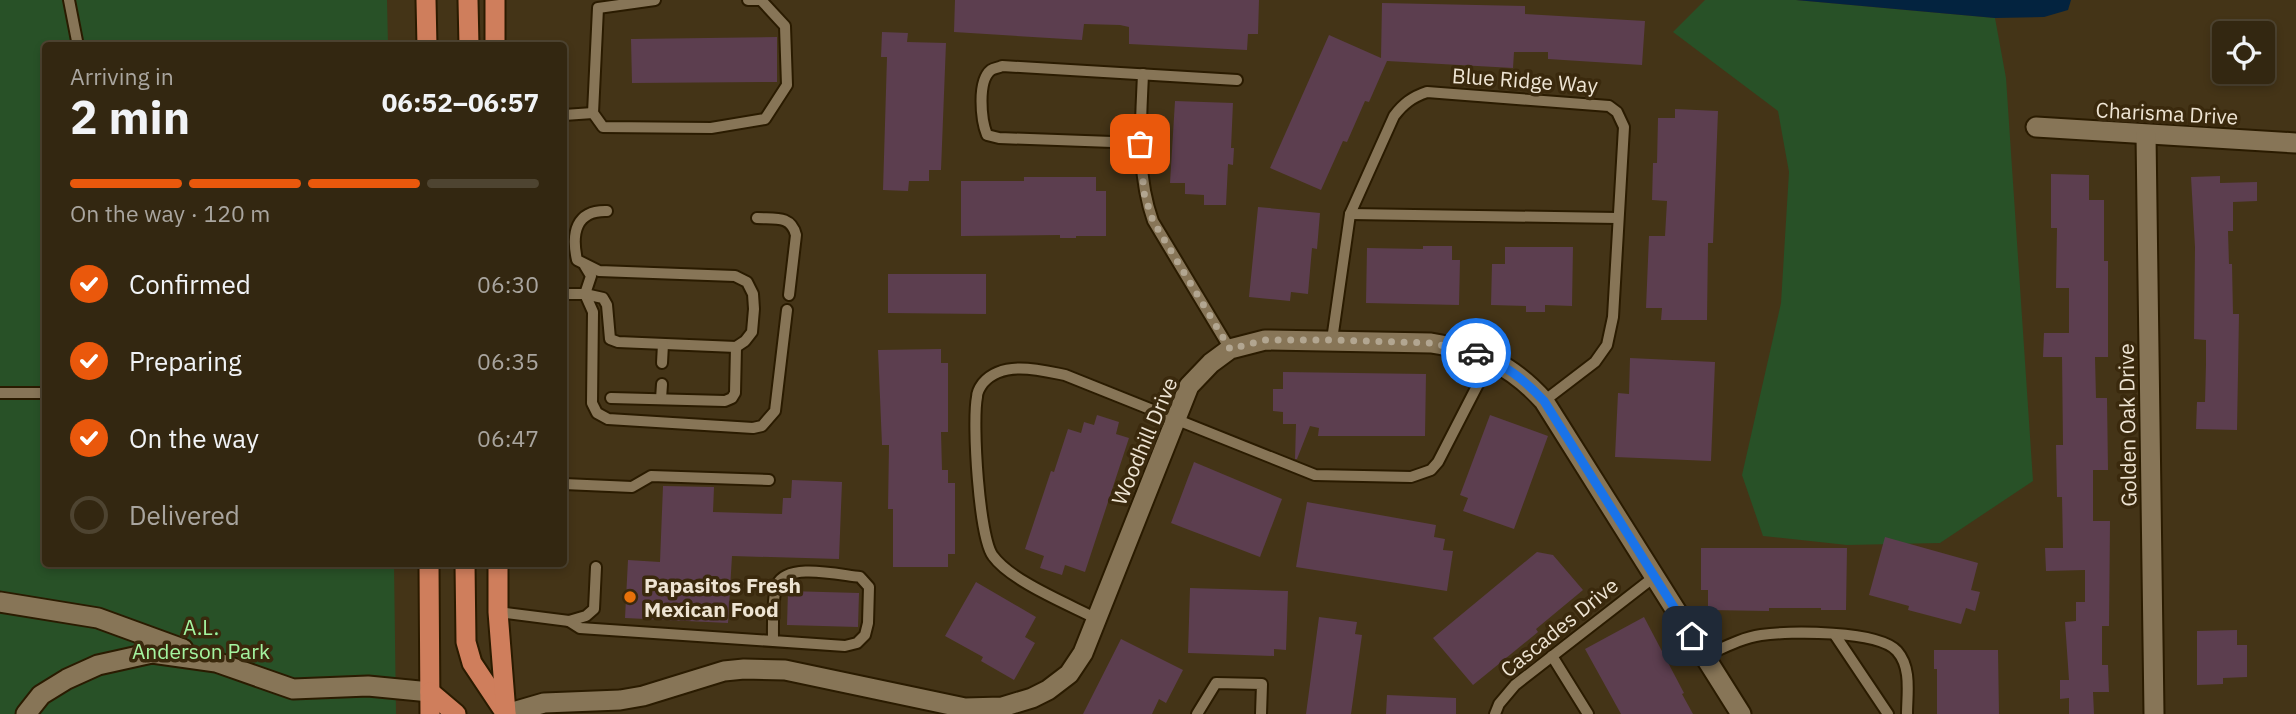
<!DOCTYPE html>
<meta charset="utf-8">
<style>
body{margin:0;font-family:"IBM Plex Sans",sans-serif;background:#3b2f1a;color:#f1f3f6;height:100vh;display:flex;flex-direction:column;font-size:26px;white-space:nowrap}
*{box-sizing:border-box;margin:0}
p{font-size:23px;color:#a9a59f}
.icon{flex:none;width:38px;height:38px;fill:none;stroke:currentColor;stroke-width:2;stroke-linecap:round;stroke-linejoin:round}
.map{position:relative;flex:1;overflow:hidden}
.drawer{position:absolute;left:42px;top:42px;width:525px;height:525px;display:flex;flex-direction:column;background:#332711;border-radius:7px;box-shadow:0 4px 10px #0003,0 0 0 2px #4e4431}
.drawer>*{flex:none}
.controls{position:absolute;left:2212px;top:21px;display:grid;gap:14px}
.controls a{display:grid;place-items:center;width:63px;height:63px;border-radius:7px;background:#332711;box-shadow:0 4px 10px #0003,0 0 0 2px #4e4431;font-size:35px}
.pin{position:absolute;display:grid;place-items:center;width:60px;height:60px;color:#fff;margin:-30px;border-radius:14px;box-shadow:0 4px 10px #0006}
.courier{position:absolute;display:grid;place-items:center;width:70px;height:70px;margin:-35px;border:5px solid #1a73e8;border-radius:50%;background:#fff;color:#222;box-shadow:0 2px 9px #0007}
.overview em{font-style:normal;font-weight:700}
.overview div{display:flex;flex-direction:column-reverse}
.overview{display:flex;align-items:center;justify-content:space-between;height:119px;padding:0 28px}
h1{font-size:46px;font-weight:700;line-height:52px}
.bar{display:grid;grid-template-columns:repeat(4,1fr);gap:10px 7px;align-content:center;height:84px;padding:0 28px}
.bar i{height:9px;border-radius:5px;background:#4e4431}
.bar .selected{background:#ea580c}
.bar p{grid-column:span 4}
ol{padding:0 28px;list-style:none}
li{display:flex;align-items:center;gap:21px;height:77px}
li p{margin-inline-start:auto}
li .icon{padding:7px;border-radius:50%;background:#ea580c;color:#fff;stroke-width:4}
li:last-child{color:#a9a59f}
li i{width:38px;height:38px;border:4px solid #4e4431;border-radius:50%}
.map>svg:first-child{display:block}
.green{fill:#285127}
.water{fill:#03233f}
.building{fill:#5c3e4f}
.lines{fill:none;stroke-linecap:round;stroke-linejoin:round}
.service-casing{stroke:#2a1b00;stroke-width:14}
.minor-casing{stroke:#2a1b00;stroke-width:23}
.trunk-casing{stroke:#2a1b00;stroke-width:23}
.service{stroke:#877557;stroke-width:10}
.minor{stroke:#877557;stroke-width:19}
.trunk{stroke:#cf7e5c;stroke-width:19}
.done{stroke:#b2a691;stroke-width:7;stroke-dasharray:0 12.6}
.route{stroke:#1a73e8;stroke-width:9}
.food-dot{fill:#e8710a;stroke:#3a290d;stroke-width:2.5}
.labels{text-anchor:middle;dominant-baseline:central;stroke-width:7;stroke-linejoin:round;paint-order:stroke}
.street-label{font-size:21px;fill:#eee4d3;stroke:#3a290d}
.poi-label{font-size:21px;font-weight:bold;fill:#eee4d3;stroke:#3a290d;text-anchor:start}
.park-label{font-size:21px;fill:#a4f49f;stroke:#3a290d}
</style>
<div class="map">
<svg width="2296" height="714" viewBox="0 0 2296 714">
<rect width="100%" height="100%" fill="#443417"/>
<g class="green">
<path d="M0 0H387L388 45 46 46V564H394L396 714H0Z"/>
<path d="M1705 0H1796L1995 18 2006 78 2033 481 1940 543 1847 545 1763 536 1742 475 1781 303 1789 172 1778 111 1673 32Z"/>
</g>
<path class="water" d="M1796 0H2071L2068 10 2044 17 1995 18Z"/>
<g class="building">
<path d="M955 0H1259L1258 34H1248L1247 50 1129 44V27L1120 25 1084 24 1082 40 954 32Z"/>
<path d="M1382 3 1525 6V14L1645 21 1642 65 1548 59V52H1514L1513 68 1387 61 1369 102 1365 101 1347 142 1343 141 1321 190 1270 168 1329 35 1381 58Z"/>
<path d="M882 32 908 33 907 42 946 43 941 170H929V181H909L908 191 883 190 887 57H881Z"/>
<path d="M777 37V82L632 83 631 39Z"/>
<path d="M1175 101 1233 103 1231 148H1234L1233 165 1228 164 1226 205H1204V195L1185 194V183H1170Z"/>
<path d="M1675 109 1718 111 1713 243H1708L1707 320H1661L1662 308H1646L1649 236H1665L1667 201 1652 200 1653 163H1657L1658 118H1675Z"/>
<path d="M2051 174 2089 175V200H2104V261H2108V357H2095L2096 398H2107L2108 470H2093V521H2110L2109 626H2102V665H2108L2109 692H2093L2094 714H2069V698L2060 699V680H2069L2065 622 2076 621V602H2085V570L2046 571 2045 548H2063L2062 497H2057L2056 445H2063L2062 357H2043L2044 333H2069V288H2056L2057 228H2051Z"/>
<path d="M2220 176V183L2257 182V201L2233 202V231H2228L2229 264H2232L2233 314H2239L2237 430 2196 429 2197 402H2205L2206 364V340L2194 339 2195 247 2191 177Z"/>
<path d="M1024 177H1096V191H1106V236H1076V238H1060V235L961 236V181H1024Z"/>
<path d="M1258 207 1320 213 1317 249 1312 248 1308 294 1291 292 1290 301 1249 297Z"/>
<path d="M1423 246H1452V260H1460L1459 305 1366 303 1367 248 1423 249Z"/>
<path d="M1505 247H1573L1572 306 1545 305V312H1526V306L1491 305 1492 264H1505Z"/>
<path d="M888 274H986V314L888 313Z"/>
<path d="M941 349V363H948V432H941L942 470H948V483H955V554H948V567H893V509H888L889 445H882L878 350Z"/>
<path d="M1630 358 1715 362 1711 461 1615 457 1618 393 1629 394Z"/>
<path d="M1283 372 1426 374 1425 436H1318L1319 428 1310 426 1297 459H1295L1296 424H1283V412L1273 411V389H1283Z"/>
<path d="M1097 415 1119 422 1116 434 1129 438 1085 572 1065 565 1062 575 1040 568 1044 556 1025 549 1051 471 1054 472 1068 429 1081 433 1084 422 1094 425Z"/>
<path d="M1490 415 1548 436 1514 529 1463 511 1468 498 1460 495Z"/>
<path d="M1194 462 1282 499 1260 557 1171 523Z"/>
<path d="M792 480 842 482 839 559 732 556 728 623 625 618 628 560 660 562 663 486 714 487 713 512 782 514 783 498H791Z"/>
<path d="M1307 502 1436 525 1434 537 1445 539 1443 550 1453 551 1447 591 1296 567Z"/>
<path d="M1885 537 1978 563 1971 590 1980 592 1975 611 1966 608 1961 624 1908 610 1909 606 1869 595Z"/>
<path d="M1701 548H1847L1846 610H1821V608H1769V611L1708 610V590H1701Z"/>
<path d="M1537 552 1553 555 1583 590 1536 629 1538 632 1473 685 1433 638Z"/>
<path d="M976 582 1036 617 1025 637 1035 643 1014 680 981 661 983 657 945 636Z"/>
<path d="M1190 588 1288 591 1286 650 1274 649V656L1188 653Z"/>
<path d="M788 591 859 593 858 627 787 625Z"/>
<path d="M1319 617 1357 622 1355 634 1362 635 1351 714H1306Z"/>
<path d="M1644 617 1684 693 1682 694 1693 714H1621L1585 649Z"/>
<path d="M2237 630V645H2247V677L2223 678V684L2197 685V631Z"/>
<path d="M1121 639 1183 670 1166 703 1159 699 1152 714H1083Z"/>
<path d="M1934 650H1998L1999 714H1937V669H1934Z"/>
<path d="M1387 695 1456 698V714H1386Z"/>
</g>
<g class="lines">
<defs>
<g id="service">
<path d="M69 0 78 46"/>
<path d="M655 0 598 8 593 113 603 127 711 128 765 119 787 85 785 26 761 0H748"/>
<path d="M1143 74C1141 124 1136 173 1153 221L1230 349"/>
<path d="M564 115 593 113"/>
<path d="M1140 143 999 138 987 135C981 120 977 81 991 70 994 68 998 68 1002 66L1237 80"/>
<path d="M1350 214 1617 218"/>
<path d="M757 218C775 219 791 215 796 235L789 295"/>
<path d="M585 266 591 276 585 294 593 312 592 403 597 413 608 419 753 428 762 426 775 411 787 310"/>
<path d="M564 294H585L603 298 607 305 610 339 618 342 736 347 745 341 752 332 754 309 753 294 747 282 735 276 599 271 577 260C571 233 576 210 607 211"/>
<path d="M1332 340 1350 214 1394 116C1403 104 1412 97 1427 92L1609 106 1617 112 1624 127 1613 317 1607 345 1595 362 1544 401"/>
<path d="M662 363 663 344"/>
<path d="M0 393H46"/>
<path d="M611 398 725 401 732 398 735 393 736 347"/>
<path d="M661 399 662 384"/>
<path d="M564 484 632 487 651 476 769 480"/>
<path d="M498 612 569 621 586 616 594 609 596 567"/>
<path d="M1097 619C1068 604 1011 581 993 556 979 538 972 422 977 397 977 393 980 387 983 383 1003 360 1040 370 1065 375L1315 475 1411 477 1431 470 1438 462 1491 359"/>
<path d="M569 621 580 628 845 646 857 643 865 635 868 623 869 587 860 577C839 575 787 562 777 585 772 598 773 626 773 641"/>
<path d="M1835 635 1888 714"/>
<path d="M1552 656 1588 714"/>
<path d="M1705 656C1723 648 1741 638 1761 635 1790 631 1878 630 1897 651 1912 668 1907 694 1907 714"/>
<path d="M1197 714 1216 683 1262 684 1261 714"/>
<path d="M1495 714 1499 704 1515 685 1654 577"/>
</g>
<g id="minor">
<path d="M2036 127 2296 143"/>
<path d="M2146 135 2154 714"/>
<path d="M0 602 98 618 183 649"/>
<path d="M26 714 41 695 67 679 98 665 152 653 216 662 293 689 368 686 430 692"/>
<path d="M506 714 544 703 620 700 643 696 724 671 744 669 785 670 965 708 1002 707 1032 698 1048 690 1069 674 1083 653 1189 386 1211 363 1230 349 1265 340 1431 343C1479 351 1511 364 1544 401L1741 714"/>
</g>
<g id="trunk">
<path d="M426 0 427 46"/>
<path d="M468 0 469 46"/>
<path d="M495 0V46"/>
<path d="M429 564 430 714"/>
<path d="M465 564 466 642 472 663 506 714"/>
<path d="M498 564V612L506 713"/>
<path d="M430 692 456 714"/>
</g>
</defs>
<use href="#service" class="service-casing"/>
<use href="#minor" class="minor-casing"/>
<use href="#trunk" class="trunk-casing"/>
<use href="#service" class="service"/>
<use href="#minor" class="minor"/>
<use href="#trunk" class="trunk"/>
</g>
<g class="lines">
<path class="done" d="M1140 144 1144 193 1153 221 1230 349 1265 340H1332L1431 343 1476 353"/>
<path class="route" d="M1476 353C1504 364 1524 379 1544 401L1692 636"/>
</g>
<circle class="food-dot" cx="630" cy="597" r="7"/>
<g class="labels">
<g class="street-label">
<text transform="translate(1525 80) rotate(4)">Blue Ridge Way</text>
<text transform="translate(2167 113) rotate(3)">Charisma Drive</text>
<text transform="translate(2127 425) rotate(-91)">Golden Oak Drive</text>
<text transform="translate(1144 441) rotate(-67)">Woodhill Drive</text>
<text transform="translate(1559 627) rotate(-39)">Cascades Drive</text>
</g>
<g class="poi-label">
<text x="644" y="585">Papasitos Fresh<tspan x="644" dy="24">Mexican Food</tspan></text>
</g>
<g class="park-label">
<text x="201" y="627">A.L.<tspan x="201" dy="24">Anderson Park</tspan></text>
</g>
</g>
</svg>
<div class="controls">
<a><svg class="icon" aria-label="locate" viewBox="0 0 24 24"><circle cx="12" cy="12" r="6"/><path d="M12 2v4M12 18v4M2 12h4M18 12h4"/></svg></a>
</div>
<div class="pin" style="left:1140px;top:144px;background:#ea580c"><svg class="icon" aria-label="bag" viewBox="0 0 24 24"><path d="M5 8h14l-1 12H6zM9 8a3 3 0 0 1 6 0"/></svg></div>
<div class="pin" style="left:1692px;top:636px;background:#1f2937"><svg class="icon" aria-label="home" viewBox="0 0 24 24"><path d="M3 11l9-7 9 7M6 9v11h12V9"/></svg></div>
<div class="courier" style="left:1476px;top:353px"><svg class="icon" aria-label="car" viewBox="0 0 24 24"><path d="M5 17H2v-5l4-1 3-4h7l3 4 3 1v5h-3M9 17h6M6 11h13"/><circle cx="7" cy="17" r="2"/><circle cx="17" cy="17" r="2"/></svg></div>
<section class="drawer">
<div class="overview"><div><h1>2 min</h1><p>Arriving in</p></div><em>06:52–06:57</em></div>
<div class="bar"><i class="selected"></i><i class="selected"></i><i class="selected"></i><i></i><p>On the way · 120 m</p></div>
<ol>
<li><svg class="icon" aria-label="check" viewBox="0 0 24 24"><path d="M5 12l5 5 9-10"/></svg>Confirmed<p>06:30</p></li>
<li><svg class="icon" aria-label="check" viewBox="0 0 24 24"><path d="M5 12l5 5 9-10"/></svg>Preparing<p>06:35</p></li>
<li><svg class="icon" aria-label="check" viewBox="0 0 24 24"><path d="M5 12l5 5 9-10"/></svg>On the way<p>06:47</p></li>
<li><i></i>Delivered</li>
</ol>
</section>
</div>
